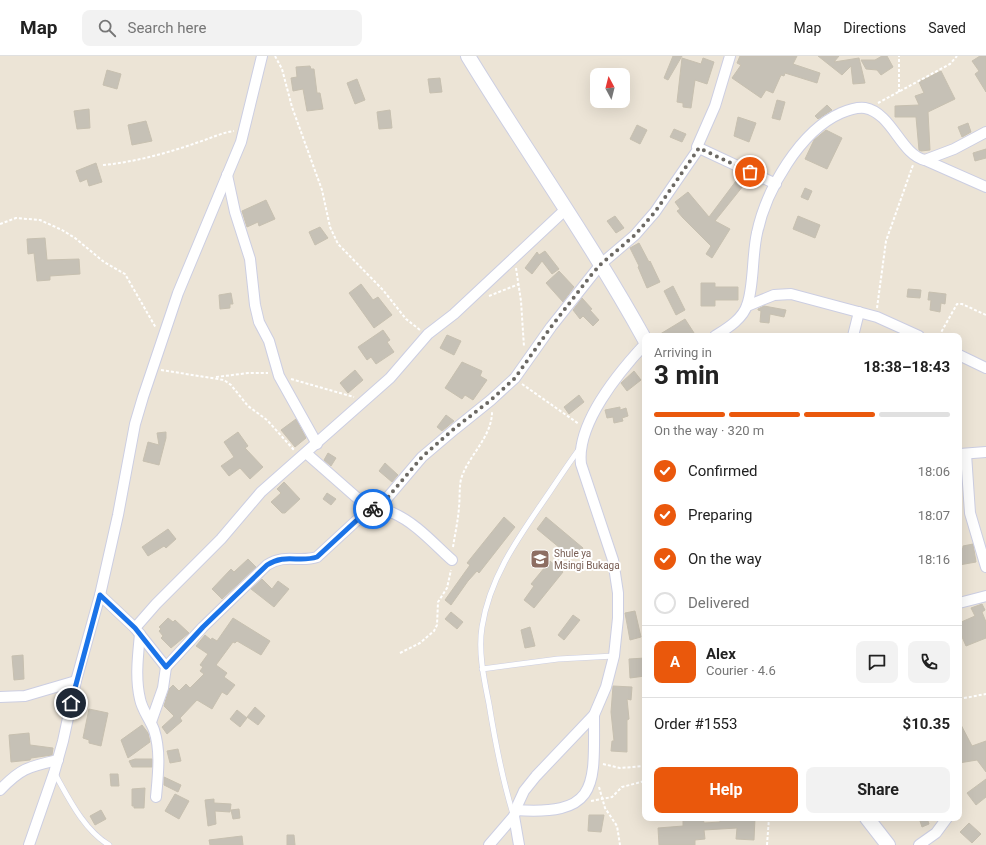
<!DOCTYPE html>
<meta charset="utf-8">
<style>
body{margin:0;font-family:Roboto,sans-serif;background:#f2f2f2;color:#222;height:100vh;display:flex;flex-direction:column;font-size:15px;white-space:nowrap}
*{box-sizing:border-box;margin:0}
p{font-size:13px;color:#767676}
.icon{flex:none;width:22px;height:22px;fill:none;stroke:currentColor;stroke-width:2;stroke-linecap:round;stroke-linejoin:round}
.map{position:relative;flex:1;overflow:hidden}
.side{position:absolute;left:642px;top:277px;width:320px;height:488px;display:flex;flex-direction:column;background:#fff;border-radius:8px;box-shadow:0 4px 16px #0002}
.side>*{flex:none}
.needle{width:26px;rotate:353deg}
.tools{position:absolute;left:590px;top:12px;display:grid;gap:8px}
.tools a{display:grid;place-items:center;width:40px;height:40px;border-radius:8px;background:#fff;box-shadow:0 4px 16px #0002;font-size:20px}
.pin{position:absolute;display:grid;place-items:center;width:34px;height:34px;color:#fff;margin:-17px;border:2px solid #fff;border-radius:50%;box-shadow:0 1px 4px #0007}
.courier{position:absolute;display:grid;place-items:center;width:40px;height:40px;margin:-20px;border:3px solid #1a73e8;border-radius:50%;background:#fff;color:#222;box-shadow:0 1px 5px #0007}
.overview em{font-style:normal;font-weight:700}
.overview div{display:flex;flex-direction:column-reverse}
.overview{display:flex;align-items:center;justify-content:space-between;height:68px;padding:0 12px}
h1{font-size:26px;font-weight:700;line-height:30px}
.bar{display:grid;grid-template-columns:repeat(4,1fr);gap:6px 4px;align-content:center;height:48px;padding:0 12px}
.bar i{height:5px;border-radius:3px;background:#e0e0e0}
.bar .selected{background:#ea580c}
.bar p{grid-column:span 4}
.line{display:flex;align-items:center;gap:10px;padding:0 12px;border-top:1px solid #e0e0e0}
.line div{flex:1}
.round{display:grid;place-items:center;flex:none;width:42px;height:42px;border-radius:8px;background:#f2f2f2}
ol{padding:0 12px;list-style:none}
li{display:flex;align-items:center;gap:12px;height:44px}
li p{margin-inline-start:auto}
li .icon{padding:4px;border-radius:50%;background:#ea580c;color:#fff;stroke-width:4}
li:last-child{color:#767676}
li i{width:22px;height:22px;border:2px solid #e0e0e0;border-radius:50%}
.cta{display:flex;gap:8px;margin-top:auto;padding:8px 12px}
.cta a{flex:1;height:46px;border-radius:8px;background:#ea580c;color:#fff;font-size:16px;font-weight:700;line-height:46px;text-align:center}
.cta a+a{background:#f2f2f2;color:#222}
header{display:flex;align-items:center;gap:24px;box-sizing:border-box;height:56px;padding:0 20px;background:#fff;border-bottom:1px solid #e0e0e0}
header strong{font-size:19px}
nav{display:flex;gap:22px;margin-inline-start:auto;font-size:14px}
.search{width:280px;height:36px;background:#f2f2f2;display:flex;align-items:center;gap:10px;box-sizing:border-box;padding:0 14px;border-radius:8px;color:#767676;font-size:15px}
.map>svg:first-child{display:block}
.building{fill:#c6c1b6;stroke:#c7c0b0}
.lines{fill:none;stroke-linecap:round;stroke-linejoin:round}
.lane-casing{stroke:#cccee2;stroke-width:6}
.street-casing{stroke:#cccee2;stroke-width:12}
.secondary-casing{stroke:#cccee2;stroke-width:16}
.path{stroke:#fff;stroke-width:2;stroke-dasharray:3 2;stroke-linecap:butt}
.lane{stroke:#fff;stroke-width:5}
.street{stroke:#fff;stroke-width:10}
.secondary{stroke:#fff;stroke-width:14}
.done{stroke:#6c6964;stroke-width:4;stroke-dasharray:0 7.2}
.route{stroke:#1a73e8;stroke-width:5}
.labels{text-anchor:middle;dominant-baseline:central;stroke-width:4;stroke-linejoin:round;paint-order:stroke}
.education-label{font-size:10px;fill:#785e54;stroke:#fff;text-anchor:start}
</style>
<header>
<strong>Map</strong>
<div class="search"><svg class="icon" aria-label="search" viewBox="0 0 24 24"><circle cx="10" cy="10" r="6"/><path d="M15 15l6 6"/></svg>Search here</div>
<nav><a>Map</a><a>Directions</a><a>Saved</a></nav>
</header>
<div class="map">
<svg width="986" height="789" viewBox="0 0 986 789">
<rect width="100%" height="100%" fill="#ece4d6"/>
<g class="building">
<path d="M673 0H682L668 24 664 22Z"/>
<path d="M740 0H797L793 8 820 17 817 27 785 17 784 20 781 19 773 37 766 34 761 42 732 22 741 9 737 7Z"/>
<path d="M818 0H839L834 6 859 2 865 27 853 28 851 10 842 19Z"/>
<path d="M882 0H887L893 11 881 19 877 14 866 13 861 4H875Z"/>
<path d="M980 0H986V36L975 18 979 15 972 5Z"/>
<path d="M682 2 701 8 703 2 714 6 707 28 695 24 691 52 683 51V47L677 46Z"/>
<path d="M310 10 311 13H314L317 37H320L323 53 307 55 303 33 293 35 291 22 297 21 296 11Z"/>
<path d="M107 14 121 18 117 33 103 29Z"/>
<path d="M941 15 955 43 928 56 930 94 921 95 919 94 916 61H895V50L919 49 915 40 924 37 919 26Z"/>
<path d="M440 22 442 36 430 37 428 23Z"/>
<path d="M357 23 365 44 355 48 347 27Z"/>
<path d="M777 44 785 46 780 64 772 62Z"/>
<path d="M827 49 832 54 818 63 815 60Z"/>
<path d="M89 53 90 72 77 73 74 55Z"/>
<path d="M390 54 392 72 379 73 377 56Z"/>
<path d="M738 61 756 67 749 86 734 80Z"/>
<path d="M146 65 152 85 132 89 128 69Z"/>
<path d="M968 67 971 76 962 81 958 71Z"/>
<path d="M637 69 647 74 640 88 630 83Z"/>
<path d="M674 73 686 78 682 86 670 81Z"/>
<path d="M826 74 842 82 827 113 805 103 814 84Z"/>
<path d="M986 93V102L975 105 973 97Z"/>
<path d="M96 107 102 126 89 130 87 123 80 126 76 115Z"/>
<path d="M736 125 743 130 715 165 730 173 712 202 706 198 711 190 683 162 677 155 680 153 675 146 688 136 709 161Z"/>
<path d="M805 132 812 135 808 144 801 141Z"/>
<path d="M266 144 275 163 259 170 258 166 247 171 242 155Z"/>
<path d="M615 160 624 172 616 177 607 165Z"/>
<path d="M798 160 820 169 815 182 793 173Z"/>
<path d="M320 171 328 182 315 189 309 176Z"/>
<path d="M45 182 47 204 79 203 80 218 50 220V224L37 225 34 197 28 198 27 183Z"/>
<path d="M639 187 649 206 650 205 660 226 647 232 638 211 639 210 630 192Z"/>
<path d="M545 195 559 213 552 218 542 205 532 218 525 212 537 196 539 199Z"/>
<path d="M559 215 574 231 563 246 546 227Z"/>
<path d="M701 227H715V231H738V244H715V250H701Z"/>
<path d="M361 228 373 244 378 241 392 259 374 272 349 237Z"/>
<path d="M673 230 685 254 676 259 664 235Z"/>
<path d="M908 233 921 234 920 242 907 241Z"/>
<path d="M929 236 946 238 945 248 941 247 940 256 930 254 931 244H928Z"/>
<path d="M231 237 233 248H230V252L220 253 219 239Z"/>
<path d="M582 242 592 253 590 254 599 264 593 270 583 260 580 263 573 254Z"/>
<path d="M764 250 786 254 784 261 770 258 769 267 760 266 761 255 758 254V253Z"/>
<path d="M685 263 696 280H657Z"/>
<path d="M383 274 390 284 387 286 394 296 376 308 371 301 367 304 358 291Z"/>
<path d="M447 279 461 285 454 299 440 292Z"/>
<path d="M462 306 482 315 480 320 487 324 473 344 465 339 462 343 445 332Z"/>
<path d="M355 314 363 324 348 337 340 327Z"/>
<path d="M634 315 641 324 627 335 621 327Z"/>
<path d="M579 339 584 346 569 358 564 351Z"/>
<path d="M620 351V354L626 352 628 360 622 362 623 365 614 367 613 361 607 362 605 354Z"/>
<path d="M446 359 454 365 442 375 437 371Z"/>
<path d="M296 363 306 382 295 391 281 374Z"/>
<path d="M166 376V382L159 409 143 405 148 386 159 389 157 377Z"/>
<path d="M238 376 248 390 245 392 263 411 250 423 240 412 229 420 221 410 234 401 224 386Z"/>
<path d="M328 397 336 402 331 410 324 404Z"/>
<path d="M385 407 398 419 392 426 379 415Z"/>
<path d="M284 426 300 443 285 457H282L271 446 281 437 277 433Z"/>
<path d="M327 437 336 443 331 449 323 443Z"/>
<path d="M504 461 515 471 479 517 477 515 468 525 451 549 445 544 470 509 467 507Z"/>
<path d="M546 461 583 492 575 502H572L537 473Z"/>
<path d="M168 473 176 483 166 492 164 490 148 500 142 491Z"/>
<path d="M973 488 976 506 959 509V493L963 492V490Z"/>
<path d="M248 503 256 511 222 543 212 533 231 513 234 516Z"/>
<path d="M550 505 563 516 534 552 524 544 534 530 531 528Z"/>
<path d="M262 523 272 533 278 525 289 533 274 551 251 533Z"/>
<path d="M982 548 985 554 982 556 986 566V582L966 590 959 574V567L975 560 971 552Z"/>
<path d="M635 555 641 581 630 584 625 557Z"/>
<path d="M451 556 463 566 457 573 445 563Z"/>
<path d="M573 559 580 564 564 584 558 579Z"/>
<path d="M168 562 173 566 175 564 189 577 171 592 161 582 163 580 159 575 161 573 159 571Z"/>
<path d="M233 562 270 585 261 599 237 585 235 587 233 586 216 609 227 617 224 621 235 629 227 639 222 636 212 653 197 644 180 662 182 665 167 678 162 671 174 660 164 650 169 633 173 629 179 635 186 628 190 632 204 618 200 615 203 611 200 609 208 598 196 590 205 579 211 584 212 582 217 585Z"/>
<path d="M530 571 535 590 525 592 521 574Z"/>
<path d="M23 599 24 623 14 624 12 600Z"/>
<path d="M645 602V620L630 622 629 603Z"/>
<path d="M613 630 632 631 631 644 627 643 629 663 627 664V696L611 695 612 685H614L611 656Z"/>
<path d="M255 651 265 660 258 669 247 661Z"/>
<path d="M89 653 108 657 101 690 89 687V684L83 682Z"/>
<path d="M237 654 247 662 240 671 230 663Z"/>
<path d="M959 665 972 690 986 685V716L977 704 959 707Z"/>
<path d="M142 669 148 677 150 686 128 702 121 684Z"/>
<path d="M29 677 30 689 53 692 52 699 31 702 30 704 11 706 9 679Z"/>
<path d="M178 693 181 705 170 707 167 695Z"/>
<path d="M135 703H152V711H132L129 705Z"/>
<path d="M110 718H118L119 730H111Z"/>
<path d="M164 721 181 729 178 736 164 729Z"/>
<path d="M986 723V741L976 749 967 737Z"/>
<path d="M145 732 144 752H134V750H132V733Z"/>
<path d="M175 738 189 745 179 763 165 755Z"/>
<path d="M214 743V747L231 748 230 756 215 755 216 768 208 770 205 744Z"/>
<path d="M239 753 240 762 233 763 231 754Z"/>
<path d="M101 754 106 763 95 769 90 760Z"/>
<path d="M589 759H604L601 776 588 775Z"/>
<path d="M683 762H703L704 767 720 766V762H755L754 784 736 783 737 772 704 774 705 783 695 784V789H659L658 772 683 770Z"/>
<path d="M919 762H927L929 768 922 771Z"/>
<path d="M969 767 981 778 972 787 960 776Z"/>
<path d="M287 779H294L295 789H287Z"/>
<path d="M242 780 243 789H210L209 784Z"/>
</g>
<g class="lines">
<defs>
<g id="lane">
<path d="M482 613 558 603 614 600"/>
<path d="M55 718C69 743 84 774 109 789"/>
<path d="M513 758C502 722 495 685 489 648 484 623 478 596 482 571 490 519 521 478 549 437 559 422 569 407 580 392"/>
</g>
<g id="street">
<path d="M699 92 776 128"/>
<path d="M925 104 986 131"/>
<path d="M227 119 235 156 250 203 255 249 259 266 269 285 279 320 317 388"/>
<path d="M747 250 774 239 791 238 877 261 919 280"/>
<path d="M715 280C726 273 743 263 747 249 754 231 752 198 757 177 766 134 800 75 841 57 848 54 857 51 865 52 892 57 901 99 925 104L954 93 986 76"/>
<path d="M853 280 859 256"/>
<path d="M959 299 986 312"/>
<path d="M306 397 364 448C374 454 383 453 393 457 416 467 434 488 452 504"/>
<path d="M960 398 986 396"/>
<path d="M966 398 970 457 986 511"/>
<path d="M377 454 422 401 455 373 491 344 515 322 551 271 601 208 635 179 655 156 699 92 697 91 715 50 730 0"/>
<path d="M100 539 135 572 166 611 163 632 151 666"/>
<path d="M959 547 986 540"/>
<path d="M135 572 156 548 221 483 261 436 390 322 428 278 454 258 566 153"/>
<path d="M140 578C138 599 135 622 140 643 142 654 150 663 154 674 161 695 158 719 156 741"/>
<path d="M166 611 203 571 267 509C286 497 299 507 317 501L370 452"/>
<path d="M0 641 25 640 76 625"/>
<path d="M0 734C21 712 28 711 58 704"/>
<path d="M515 754C600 760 594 729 594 659"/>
<path d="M29 789 54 717 63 685 76 625 100 539 118 459 135 368 143 341 178 237 241 86 262 0"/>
<path d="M489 789 514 760"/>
<path d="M519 789 514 760 518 748 524 735 536 720 594 659 606 631 614 600 618 562V537L613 504 581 408C576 368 619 316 645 288"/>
<path d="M919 789 936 777 947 762"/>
</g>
<g id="secondary">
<path d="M468 0C526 95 591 186 645 284"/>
<path d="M867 762 888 789"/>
</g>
</defs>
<use href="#lane" class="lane-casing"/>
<use href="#street" class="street-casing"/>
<use href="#secondary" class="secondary-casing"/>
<g class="path">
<path d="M275 0 282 13 292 51 322 134 330 171 338 188 383 234 406 263 420 274"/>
<path d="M899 36V0"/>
<path d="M878 47 950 8 957 0"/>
<path d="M103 109C135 106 168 97 199 86 211 82 221 77 234 75"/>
<path d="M0 168 16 162 40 164 62 174 75 182 104 206 125 218 156 272"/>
<path d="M516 212 521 245 524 291"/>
<path d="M489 240 519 228"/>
<path d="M877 252 886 185 913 109"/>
<path d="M939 280 957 248H962L986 259"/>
<path d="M161 314 224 324 231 329 248 350 267 364 294 394"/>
<path d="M216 321 248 317H268"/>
<path d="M291 323 354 341"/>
<path d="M522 328 579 368"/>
<path d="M453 491C455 478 458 465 459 451 460 442 459 433 461 423 468 400 492 381 492 356"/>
<path d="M400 597 420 587 434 575 437 569 438 546 447 532 451 514"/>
<path d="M959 643 986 638"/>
<path d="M603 708 620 712 645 710"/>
<path d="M599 731 605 752 617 770 620 789"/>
<path d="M591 745 612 741 622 731 645 725"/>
<path d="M767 789 769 762"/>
</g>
<use href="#lane" class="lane"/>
<use href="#street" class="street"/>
<use href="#secondary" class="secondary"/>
</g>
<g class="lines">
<path class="done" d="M373 453 377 454 422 401 455 372 491 344 515 322 551 271 592 218 601 208 635 179 655 156 699 92 750 116"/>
<path class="route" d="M71 647 100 539 135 572 166 611 203 571 267 509C285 497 299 507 317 501L370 452 373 453"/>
</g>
<defs>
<symbol id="school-square" viewBox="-11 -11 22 22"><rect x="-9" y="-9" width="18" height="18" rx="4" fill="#8d6e63" stroke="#fff"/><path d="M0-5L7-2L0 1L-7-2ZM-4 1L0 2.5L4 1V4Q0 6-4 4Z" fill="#fff"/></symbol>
</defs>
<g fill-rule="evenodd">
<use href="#school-square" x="529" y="492" width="22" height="22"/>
</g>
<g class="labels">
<g class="education-label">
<text x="554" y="497">Shule ya<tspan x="554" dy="12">Msingi Bukaga</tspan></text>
</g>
</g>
</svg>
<div class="tools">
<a><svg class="needle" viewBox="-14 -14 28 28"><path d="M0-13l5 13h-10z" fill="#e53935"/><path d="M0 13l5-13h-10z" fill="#767676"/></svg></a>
</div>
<div class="pin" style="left:750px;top:116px;background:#ea580c"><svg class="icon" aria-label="bag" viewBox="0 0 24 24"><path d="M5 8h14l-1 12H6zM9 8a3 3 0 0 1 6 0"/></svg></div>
<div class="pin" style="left:71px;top:647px;background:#1f2937"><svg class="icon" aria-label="home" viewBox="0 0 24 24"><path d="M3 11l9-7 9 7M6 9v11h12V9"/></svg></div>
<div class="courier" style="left:373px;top:453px"><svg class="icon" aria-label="bike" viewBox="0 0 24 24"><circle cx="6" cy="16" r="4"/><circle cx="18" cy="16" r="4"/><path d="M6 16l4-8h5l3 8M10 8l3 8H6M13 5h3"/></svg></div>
<section class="side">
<div class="overview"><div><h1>3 min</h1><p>Arriving in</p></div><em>18:38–18:43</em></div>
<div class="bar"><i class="selected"></i><i class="selected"></i><i class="selected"></i><i></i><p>On the way · 320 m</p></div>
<ol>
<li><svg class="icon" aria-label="check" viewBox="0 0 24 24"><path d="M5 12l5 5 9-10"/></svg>Confirmed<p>18:06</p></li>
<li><svg class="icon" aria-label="check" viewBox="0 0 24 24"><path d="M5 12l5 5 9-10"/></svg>Preparing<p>18:07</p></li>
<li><svg class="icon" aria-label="check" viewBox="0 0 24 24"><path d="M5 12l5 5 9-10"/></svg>On the way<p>18:16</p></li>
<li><i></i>Delivered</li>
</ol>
<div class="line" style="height:72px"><b class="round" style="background:#ea580c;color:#fff">A</b><div><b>Alex</b><p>Courier · 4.6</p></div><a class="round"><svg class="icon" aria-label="chat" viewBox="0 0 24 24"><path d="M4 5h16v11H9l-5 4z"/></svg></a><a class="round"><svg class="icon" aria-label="phone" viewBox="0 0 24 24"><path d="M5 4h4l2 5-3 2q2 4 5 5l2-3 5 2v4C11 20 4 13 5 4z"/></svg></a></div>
<div class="line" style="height:52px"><div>Order #1553</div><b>$10.35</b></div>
<div class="cta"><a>Help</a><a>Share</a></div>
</section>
</div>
